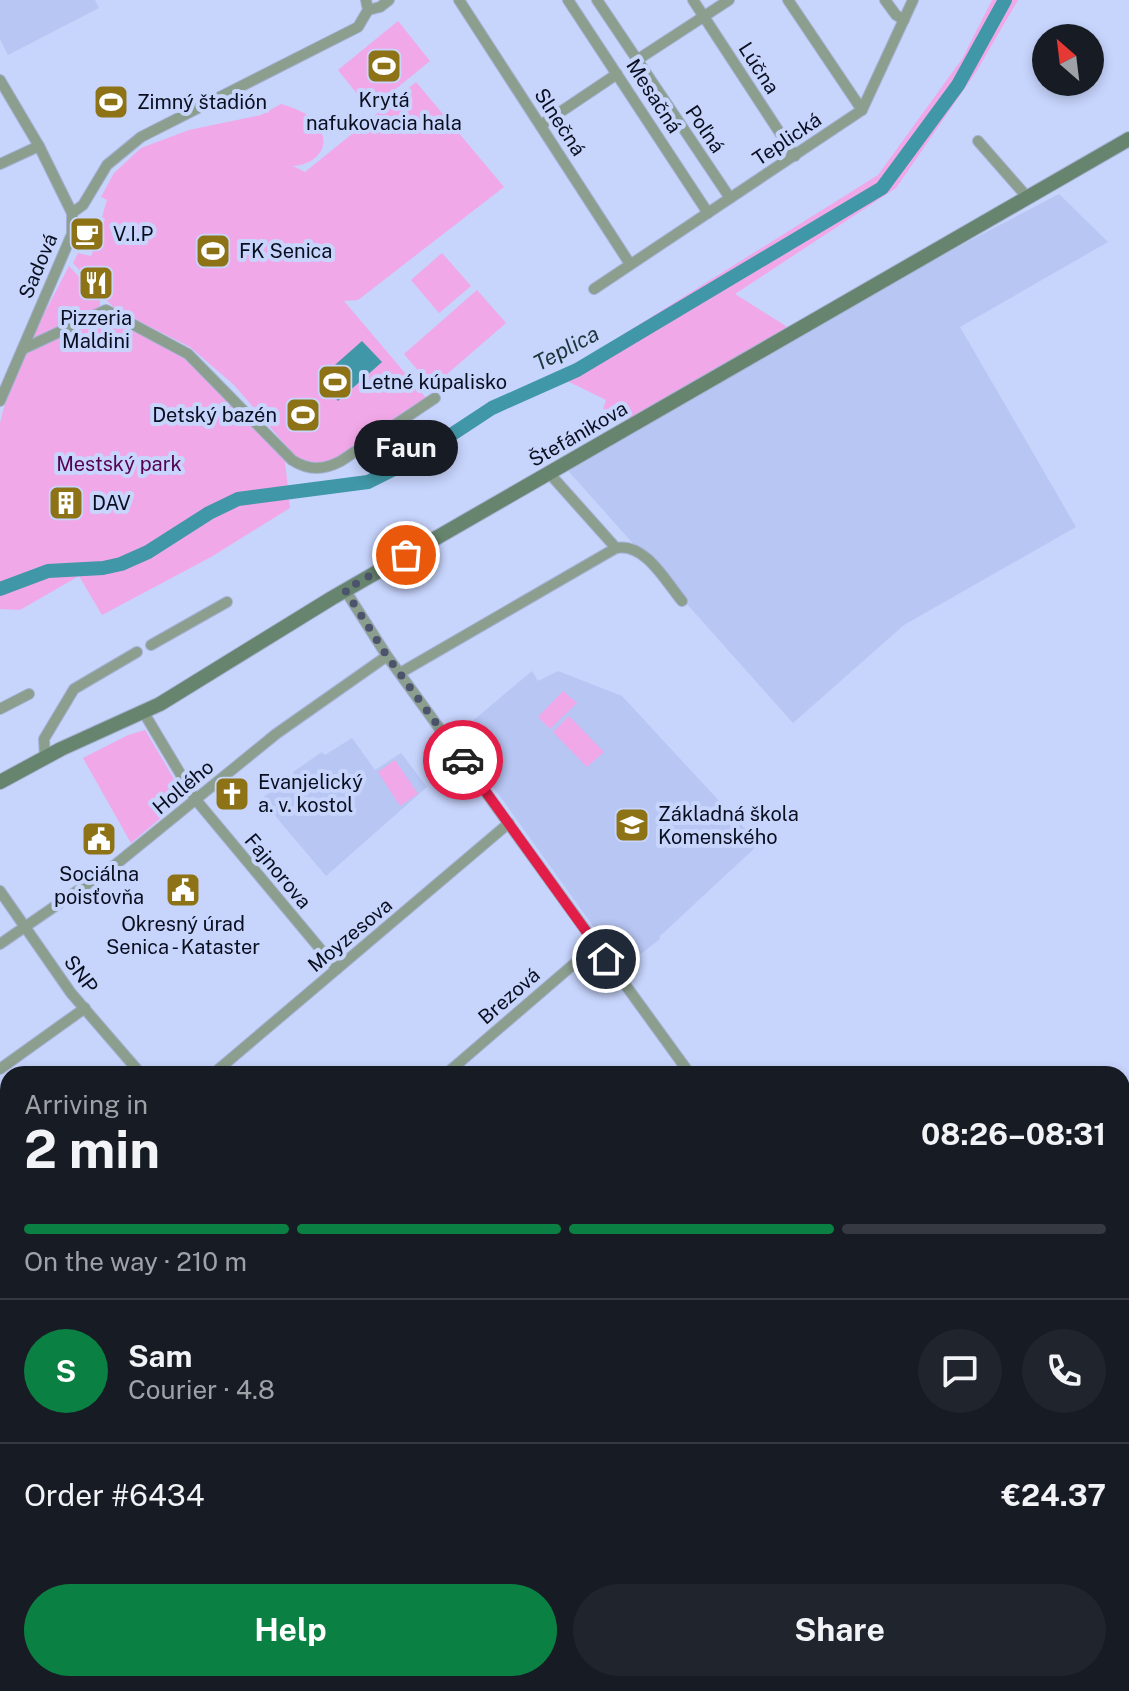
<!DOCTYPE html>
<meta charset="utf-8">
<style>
body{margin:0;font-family:"Public Sans",sans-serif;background:#20242c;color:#f1f3f6;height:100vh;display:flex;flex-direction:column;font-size:30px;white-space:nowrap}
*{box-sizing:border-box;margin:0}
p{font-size:26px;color:#9ea1a6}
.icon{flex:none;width:44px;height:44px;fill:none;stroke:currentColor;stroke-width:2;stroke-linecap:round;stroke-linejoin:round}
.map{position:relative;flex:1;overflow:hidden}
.drawer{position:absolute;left:0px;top:1066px;width:1130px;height:626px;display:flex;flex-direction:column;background:#171b24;border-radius:24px 24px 0 0;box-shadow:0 4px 12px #0003}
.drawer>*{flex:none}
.needle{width:52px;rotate:332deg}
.fabs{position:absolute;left:1032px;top:24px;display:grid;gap:16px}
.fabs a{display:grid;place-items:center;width:72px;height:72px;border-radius:50%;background:#171b24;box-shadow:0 4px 12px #0003;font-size:40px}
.pin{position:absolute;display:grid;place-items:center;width:68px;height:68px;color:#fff;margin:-34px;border:4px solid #fff;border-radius:50%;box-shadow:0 2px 8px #0007}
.courier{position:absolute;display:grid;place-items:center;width:80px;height:80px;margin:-40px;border:6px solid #e11d48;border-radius:50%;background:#fff;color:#222;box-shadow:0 2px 10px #0007}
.bubble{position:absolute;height:56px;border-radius:28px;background:#171b24;box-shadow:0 4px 12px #0003;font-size:26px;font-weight:700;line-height:56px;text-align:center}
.headline em{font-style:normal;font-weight:700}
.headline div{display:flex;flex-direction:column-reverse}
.headline{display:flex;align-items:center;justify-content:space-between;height:136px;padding:0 24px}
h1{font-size:52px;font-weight:700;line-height:60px}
.bar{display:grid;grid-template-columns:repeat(4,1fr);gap:12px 8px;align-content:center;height:96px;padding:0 24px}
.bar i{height:10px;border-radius:6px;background:#363941}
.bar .selected{background:#0b8043}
.bar p{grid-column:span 4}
.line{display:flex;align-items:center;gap:20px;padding:0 24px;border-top:2px solid #363941}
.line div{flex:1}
.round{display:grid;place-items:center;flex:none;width:84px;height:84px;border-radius:42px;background:#20242c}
.action{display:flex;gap:16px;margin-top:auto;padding:16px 24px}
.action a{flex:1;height:92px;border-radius:48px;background:#0b8043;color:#fff;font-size:32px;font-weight:700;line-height:92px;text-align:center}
.action a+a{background:#20242c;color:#f1f3f6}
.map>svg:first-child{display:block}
.built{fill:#b7c6f3}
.green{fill:#f1a8e8}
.water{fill:#4097a7}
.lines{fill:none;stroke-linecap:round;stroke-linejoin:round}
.river{stroke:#4097a7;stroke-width:14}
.street-casing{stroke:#a5b1d4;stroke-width:12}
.secondary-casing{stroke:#a5b1d4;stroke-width:16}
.primary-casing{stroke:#a5b1d4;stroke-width:18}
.street{stroke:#8c9f8f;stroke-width:10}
.secondary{stroke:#67856e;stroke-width:14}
.primary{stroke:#4d7256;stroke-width:16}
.done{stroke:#4c546d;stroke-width:8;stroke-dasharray:0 14.4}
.route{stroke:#e11d48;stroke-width:10}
.labels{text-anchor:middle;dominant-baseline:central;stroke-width:8;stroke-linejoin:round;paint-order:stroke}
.street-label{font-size:20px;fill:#0a0f20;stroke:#c7d4fc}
.poi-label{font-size:20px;fill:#0a0f20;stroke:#c7d4fc;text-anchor:start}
.park-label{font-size:20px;fill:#550350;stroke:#c7d4fc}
.water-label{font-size:22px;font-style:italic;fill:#1b363b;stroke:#c7d4fc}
</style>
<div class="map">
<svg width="1129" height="1691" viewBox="0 0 1129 1691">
<rect width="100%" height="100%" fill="#c7d4fc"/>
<g class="built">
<path d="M0 0H95L99 8 8 55 0 39Z"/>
<path d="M1059 194 1108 242 960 327 1076 527 904 625 793 723 563 465 637 415Z"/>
<path d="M532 671 538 681 558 671 622 696 759 844 659 937 660 939 623 968 456 735Z"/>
<path d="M352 738 375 770 401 753 427 787 326 876 261 799 294 775 293 772 322 752 325 755Z"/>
</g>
<g class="green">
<path d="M992 0H1018L976 72 896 188 735 294 789 328 630 421 623 411 615 416 610 410 603 409 606 400 557 376 878 175 962 59Z"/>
<path d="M398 21 430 61 370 110 338 70Z"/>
<path d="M416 82 504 187 358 300 344 301 427 399 336 459 320 463 303 460 295 456 234 385 190 347 115 309 73 263 78 253 91 256 105 219 102 217 107 200 101 197 114 173 141 148 189 130 261 115 281 104C294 108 306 112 315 122 334 144 318 164 293 166L305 172Z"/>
<path d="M442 253 471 286 439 313 411 280Z"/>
<path d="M69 266 100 300V318L161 343 187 361 285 461 290 508 211 557 102 615 79 576 20 610 0 609V423C13 367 43 317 69 266Z"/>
<path d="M477 290 506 323 432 387 404 354Z"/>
<path d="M563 691 577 703 550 729 538 717Z"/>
<path d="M569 716 604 752 587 767 553 732Z"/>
<path d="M145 730 183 794 181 801 131 843 83 758 128 735Z"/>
<path d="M395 760 418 794 400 806 378 772Z"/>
</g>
<path class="water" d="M362 341 382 362 338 401 319 379Z"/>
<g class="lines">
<path class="river" d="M0 589 48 571 103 568 121 564 148 552 209 513 238 499 368 482 416 458 492 408 577 370 882 188 958 85 1005 0"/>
<defs>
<g id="street">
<path d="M459 0 630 264"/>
<path d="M568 0 708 213"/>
<path d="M597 0 730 198"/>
<path d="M693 0 795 156"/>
<path d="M788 0 862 110"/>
<path d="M885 0 896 15 904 20"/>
<path d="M368 10 380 7 389 0"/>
<path d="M637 60 729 0"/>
<path d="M0 80 39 146 72 213V234L0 401"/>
<path d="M541 125 617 74"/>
<path d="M978 141 1028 198"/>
<path d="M0 164 39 146"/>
<path d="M72 213 83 205 107 165 141 137 358 27 368 10 366 0"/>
<path d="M594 289 862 110 913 0"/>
<path d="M23 349 106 310 188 354 292 460C309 471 324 470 341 461L435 398"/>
<path d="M549 473 616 548C645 542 666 582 682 601"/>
<path d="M345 590 387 656 690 1074"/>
<path d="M151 645 227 602"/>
<path d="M400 673 616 548"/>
<path d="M0 709 29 694"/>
<path d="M144 713 196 800 337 969"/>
<path d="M45 757 44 739 74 689 137 652"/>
<path d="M0 891 71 993 141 1074"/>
<path d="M0 944 115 865 276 734 387 656"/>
<path d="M0 1069 85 1008"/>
<path d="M213 1074 509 823"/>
<path d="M446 1074 596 945"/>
<path d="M0 1188 8 1198"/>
<path d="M0 1253 8 1247"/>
<path d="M0 1461 8 1454"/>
<path d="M0 1605 8 1611"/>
<path d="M0 1669 8 1660"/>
<path d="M657 1684 663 1691"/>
<path d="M763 1691 771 1684"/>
<path d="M885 1691 893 1684"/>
</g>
<path id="secondary" d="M0 782 61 749 160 704 332 598 1129 139"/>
<g id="primary">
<path d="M0 1415 8 1426"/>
<path d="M188 1684 193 1691"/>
</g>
</defs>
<use href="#street" class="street-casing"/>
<use href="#secondary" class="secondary-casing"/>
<use href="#primary" class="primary-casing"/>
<use href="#street" class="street"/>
<use href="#secondary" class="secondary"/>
<use href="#primary" class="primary"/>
</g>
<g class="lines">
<path class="done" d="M406 555 345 590 387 656 463 760"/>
<path class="route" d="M463 760 606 959"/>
</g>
<defs>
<symbol id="stadium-square" viewBox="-11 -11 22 22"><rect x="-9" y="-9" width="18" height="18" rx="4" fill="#8d7216" stroke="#c7d4fc"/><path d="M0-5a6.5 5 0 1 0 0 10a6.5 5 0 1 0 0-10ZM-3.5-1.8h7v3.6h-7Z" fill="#fff"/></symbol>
<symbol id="cafe-square" viewBox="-11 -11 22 22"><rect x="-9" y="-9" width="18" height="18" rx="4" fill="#8d7216" stroke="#c7d4fc"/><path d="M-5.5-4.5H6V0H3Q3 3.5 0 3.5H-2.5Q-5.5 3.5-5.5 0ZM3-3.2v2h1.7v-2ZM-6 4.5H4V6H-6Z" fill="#fff"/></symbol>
<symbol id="restaurant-square" viewBox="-11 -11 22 22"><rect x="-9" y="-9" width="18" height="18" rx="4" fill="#8d7216" stroke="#c7d4fc"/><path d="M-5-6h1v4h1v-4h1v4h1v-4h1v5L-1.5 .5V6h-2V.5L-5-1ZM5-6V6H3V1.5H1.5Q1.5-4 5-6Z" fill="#fff"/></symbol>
<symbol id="building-square" viewBox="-11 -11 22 22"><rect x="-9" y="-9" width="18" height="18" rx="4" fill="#8d7216" stroke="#c7d4fc"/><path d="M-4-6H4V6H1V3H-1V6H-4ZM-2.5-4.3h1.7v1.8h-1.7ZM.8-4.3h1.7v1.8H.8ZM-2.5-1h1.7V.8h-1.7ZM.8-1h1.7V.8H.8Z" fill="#fff"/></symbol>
<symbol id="church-square" viewBox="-11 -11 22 22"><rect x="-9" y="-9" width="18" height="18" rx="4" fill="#8d7216" stroke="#c7d4fc"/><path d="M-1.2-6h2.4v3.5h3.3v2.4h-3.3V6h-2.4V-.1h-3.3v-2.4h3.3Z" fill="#fff"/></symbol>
<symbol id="school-square" viewBox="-11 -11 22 22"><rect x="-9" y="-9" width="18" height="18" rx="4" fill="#8d7216" stroke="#c7d4fc"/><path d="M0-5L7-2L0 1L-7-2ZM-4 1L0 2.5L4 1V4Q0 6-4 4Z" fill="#fff"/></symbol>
<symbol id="civic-square" viewBox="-11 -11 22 22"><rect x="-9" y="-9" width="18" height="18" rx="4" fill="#8d7216" stroke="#c7d4fc"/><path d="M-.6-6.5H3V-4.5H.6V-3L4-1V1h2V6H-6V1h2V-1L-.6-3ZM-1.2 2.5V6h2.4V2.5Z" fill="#fff"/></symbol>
</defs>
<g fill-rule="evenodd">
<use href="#stadium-square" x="364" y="46" width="40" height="40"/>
<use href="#stadium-square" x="91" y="82" width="40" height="40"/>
<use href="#cafe-square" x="67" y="214" width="40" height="40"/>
<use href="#stadium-square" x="193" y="231" width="40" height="40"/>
<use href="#restaurant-square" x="76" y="263" width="40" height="40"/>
<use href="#stadium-square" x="315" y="362" width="40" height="40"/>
<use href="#stadium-square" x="283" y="395" width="40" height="40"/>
<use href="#building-square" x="46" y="483" width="40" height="40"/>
<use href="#church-square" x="212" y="774" width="40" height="40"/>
<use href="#school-square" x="612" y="805" width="40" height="40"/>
<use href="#civic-square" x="79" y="819" width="40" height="40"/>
<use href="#civic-square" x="163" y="870" width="40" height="40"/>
</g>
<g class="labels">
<g class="street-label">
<text transform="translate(759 68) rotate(57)">Lúčna</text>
<text transform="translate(654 96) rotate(57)">Mesačná</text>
<text transform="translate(560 122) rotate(57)">Slnečná</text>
<text transform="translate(705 129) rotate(56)">Poľná</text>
<text transform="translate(787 139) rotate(-34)">Teplická</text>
<text transform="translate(38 266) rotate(-67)">Sadová</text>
<text transform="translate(578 434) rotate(-30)">Štefánikova</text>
<text transform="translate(183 787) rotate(-40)">Hollého</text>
<text transform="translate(278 871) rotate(50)">Fajnorova</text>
<text transform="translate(350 935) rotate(-40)">Moyzesova</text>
<text transform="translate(81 974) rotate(53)">SNP</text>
<text transform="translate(509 996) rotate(-41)">Brezová</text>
</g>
<g class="poi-label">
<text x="384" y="100" text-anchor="middle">Krytá<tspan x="384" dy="23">nafukovacia hala</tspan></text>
<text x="137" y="102">Zimný štadión</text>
<text x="113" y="234">V.I.P</text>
<text x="239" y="251">FK Senica</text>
<text x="96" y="318" text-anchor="middle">Pizzeria<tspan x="96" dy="23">Maldini</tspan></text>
<text x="361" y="382">Letné kúpalisko</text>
<text x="277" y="415" text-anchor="end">Detský bazén</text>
<text x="92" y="503">DAV</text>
<text x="258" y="782">Evanjelický<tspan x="258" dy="23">a. v. kostol</tspan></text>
<text x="658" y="814">Základná škola<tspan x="658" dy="23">Komenského</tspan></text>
<text x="99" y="874" text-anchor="middle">Sociálna<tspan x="99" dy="23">poisťovňa</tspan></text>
<text x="183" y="924" text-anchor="middle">Okresný úrad<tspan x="183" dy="23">Senica - Kataster</tspan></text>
</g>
<g class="park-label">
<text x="119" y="464">Mestský park</text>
</g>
<g class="water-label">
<text transform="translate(566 348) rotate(-28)">Teplica</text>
</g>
</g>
</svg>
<div class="fabs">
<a><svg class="needle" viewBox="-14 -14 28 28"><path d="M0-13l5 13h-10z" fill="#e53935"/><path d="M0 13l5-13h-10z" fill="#9ea1a6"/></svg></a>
</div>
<div class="pin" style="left:406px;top:555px;background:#ea580c"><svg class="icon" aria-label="bag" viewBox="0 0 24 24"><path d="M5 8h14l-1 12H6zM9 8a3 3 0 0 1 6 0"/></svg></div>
<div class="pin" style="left:606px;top:959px;background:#1f2937"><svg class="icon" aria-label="home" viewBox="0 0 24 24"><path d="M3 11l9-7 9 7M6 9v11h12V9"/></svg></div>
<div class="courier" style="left:463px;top:760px"><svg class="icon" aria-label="car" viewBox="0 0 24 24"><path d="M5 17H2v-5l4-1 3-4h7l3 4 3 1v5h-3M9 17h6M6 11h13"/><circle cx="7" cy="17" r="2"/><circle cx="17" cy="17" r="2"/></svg></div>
<div class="bubble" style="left:354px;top:420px;width:104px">Faun</div>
<section class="drawer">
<div class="headline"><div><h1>2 min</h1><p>Arriving in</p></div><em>08:26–08:31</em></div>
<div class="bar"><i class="selected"></i><i class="selected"></i><i class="selected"></i><i></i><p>On the way · 210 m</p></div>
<div class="line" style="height:144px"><b class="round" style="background:#0b8043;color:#fff">S</b><div><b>Sam</b><p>Courier · 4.8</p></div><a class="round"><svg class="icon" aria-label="chat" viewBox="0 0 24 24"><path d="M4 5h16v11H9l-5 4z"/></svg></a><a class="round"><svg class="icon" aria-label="phone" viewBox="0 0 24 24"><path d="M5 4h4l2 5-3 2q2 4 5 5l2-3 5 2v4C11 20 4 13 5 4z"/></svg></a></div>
<div class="line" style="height:104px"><div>Order #6434</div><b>€24.37</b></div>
<div class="action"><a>Help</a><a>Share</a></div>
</section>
</div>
